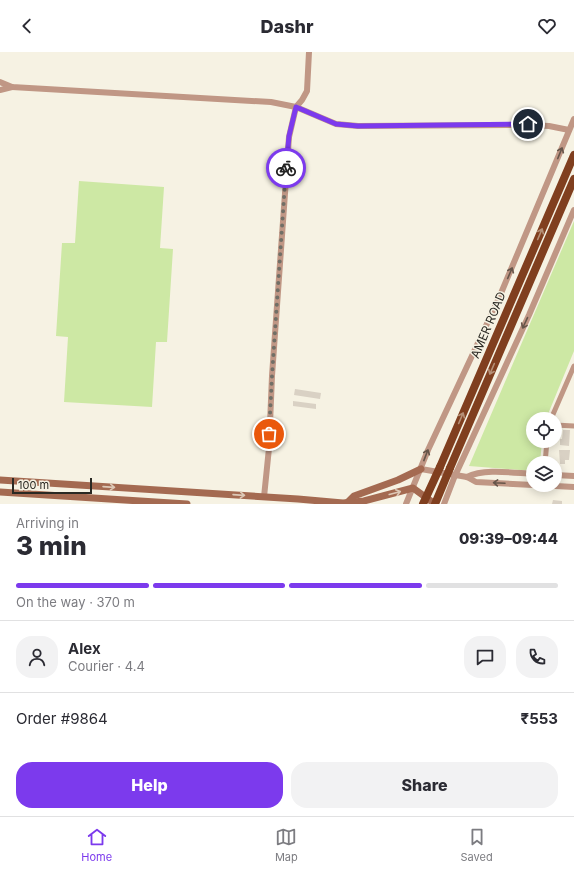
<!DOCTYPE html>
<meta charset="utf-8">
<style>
body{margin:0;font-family:Inter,sans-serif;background:#f2f2f3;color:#2b2b33;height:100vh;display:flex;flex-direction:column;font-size:15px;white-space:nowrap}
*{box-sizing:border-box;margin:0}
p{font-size:13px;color:#7c7c81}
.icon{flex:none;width:22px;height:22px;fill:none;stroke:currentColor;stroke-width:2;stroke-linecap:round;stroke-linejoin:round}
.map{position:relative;height:452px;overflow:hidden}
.drawer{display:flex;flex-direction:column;background:#fff;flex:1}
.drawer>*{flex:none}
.fabs{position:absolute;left:526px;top:360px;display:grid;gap:8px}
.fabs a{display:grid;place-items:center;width:36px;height:36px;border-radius:50%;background:#fff;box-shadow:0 2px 10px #0003;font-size:20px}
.scale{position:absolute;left:12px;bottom:10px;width:80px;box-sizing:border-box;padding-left:4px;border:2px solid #2a2923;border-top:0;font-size:11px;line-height:14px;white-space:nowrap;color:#2a2923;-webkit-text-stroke:3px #f6f2e3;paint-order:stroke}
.pin{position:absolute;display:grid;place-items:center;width:34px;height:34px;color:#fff;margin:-17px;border:2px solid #fff;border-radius:50%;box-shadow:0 1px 4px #0007}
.courier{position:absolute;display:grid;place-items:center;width:40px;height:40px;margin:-20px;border:3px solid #7c3aed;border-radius:50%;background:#fff;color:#222;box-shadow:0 1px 5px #0007}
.headline em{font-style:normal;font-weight:800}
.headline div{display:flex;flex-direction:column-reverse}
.headline{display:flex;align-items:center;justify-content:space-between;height:68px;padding:0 16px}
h1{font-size:26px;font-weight:800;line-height:30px}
.bar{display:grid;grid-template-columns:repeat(4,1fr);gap:6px 4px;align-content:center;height:48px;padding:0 16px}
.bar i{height:5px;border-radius:3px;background:#e1e1e2}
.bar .active{background:#7c3aed}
.bar p{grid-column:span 4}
.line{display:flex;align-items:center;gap:10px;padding:0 16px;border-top:1px solid #e1e1e2}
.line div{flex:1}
.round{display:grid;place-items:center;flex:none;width:42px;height:42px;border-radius:16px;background:#f2f2f3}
.cta{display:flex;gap:8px;margin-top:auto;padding:8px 16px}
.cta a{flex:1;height:46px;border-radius:16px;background:#7c3aed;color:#fff;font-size:16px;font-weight:800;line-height:46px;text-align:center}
.cta a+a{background:#f2f2f3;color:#2b2b33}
header{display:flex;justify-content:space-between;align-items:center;height:52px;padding:0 16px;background:#fff;font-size:18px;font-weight:800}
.dock{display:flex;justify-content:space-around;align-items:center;height:56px;border-top:1px solid #e1e1e2;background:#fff;font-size:11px;color:#7c7c81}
.dock a{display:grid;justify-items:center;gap:2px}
.dock .active{color:#7c3aed}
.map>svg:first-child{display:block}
.green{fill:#cde8a4}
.building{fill:#d9d1c4}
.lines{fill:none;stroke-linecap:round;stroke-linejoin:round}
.minor{stroke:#c09785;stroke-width:5}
.tertiary{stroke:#c09785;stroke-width:6}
.secondary{stroke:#a46a51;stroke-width:7}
.trunk{stroke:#803f1f;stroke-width:8}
.trunk-bridge{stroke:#803f1f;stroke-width:8}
.oneway{stroke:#66554a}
.oneway2{stroke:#b59077}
.oneway3{stroke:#ddc9b7}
.done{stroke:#716f66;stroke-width:4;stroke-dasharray:0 7.2}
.route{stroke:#7c3aed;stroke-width:5}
.labels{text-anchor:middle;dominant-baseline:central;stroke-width:3;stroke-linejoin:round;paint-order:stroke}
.street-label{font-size:12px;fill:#2a2923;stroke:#f6f2e3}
</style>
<header><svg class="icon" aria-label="back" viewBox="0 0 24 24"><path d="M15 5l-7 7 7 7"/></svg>Dashr<svg class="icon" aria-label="heart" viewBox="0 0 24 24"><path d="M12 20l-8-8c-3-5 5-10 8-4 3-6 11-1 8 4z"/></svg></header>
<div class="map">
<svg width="574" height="452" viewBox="0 0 574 452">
<rect width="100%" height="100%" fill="#f6f2e3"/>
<g class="green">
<path d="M79 129 164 135 160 196 173 197 167 290H156L152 355 64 350 68 285 56 284 62 191H75Z"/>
<path d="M574 169V299L546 367H533V389H542L540 411H533V419L469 414Z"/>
</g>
<g class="building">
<path d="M295 337 321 341 320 347 294 343Z"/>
<path d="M293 349 316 352V357L293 354Z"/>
<path d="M563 378H570L569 394 560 393V387H562Z"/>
<path d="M559 398H570L569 408H565V412H560Z"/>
<path d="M553 448 562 449V452H552Z"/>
</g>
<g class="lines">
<g class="minor">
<path d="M551 367 574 314"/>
<path d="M555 373 574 374"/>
<path d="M545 411 547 389"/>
</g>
<g class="tertiary">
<path d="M0 30 12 35 271 50 296 55 336 72 358 74 528 73 549 74 569 78"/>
<path d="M0 38 12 35"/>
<path d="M421 417 467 425 476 430 533 433"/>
<path d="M555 423 574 424"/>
<path d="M467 425C484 416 514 421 533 422"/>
<path d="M537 433 574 435"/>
<path d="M264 445 269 396 272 324 289 85 296 55 302 48 307 39 309 0"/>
<path d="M406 452 428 398 499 246 574 67"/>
<path d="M444 452 454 426 529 263 574 158"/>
</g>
<g class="secondary">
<path d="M0 428 298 447 343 451 364 449 413 436 435 452"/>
<path d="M0 440 187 452"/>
<path d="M347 451 354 444 398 428 421 417"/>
</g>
<g class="trunk">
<path d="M440 415 574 103"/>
<path d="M450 416 574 127"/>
</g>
<g class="trunk-bridge">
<path d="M423 452 440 415"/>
<path d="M435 452 450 416"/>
</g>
</g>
<defs><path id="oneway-shaft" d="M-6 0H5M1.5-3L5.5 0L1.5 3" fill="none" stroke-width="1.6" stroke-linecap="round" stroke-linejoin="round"/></defs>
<g class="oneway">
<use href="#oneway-shaft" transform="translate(560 101) rotate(-68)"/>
<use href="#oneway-shaft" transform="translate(510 221) rotate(-67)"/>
<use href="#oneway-shaft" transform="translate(525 271) rotate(115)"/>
<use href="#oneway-shaft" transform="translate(426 403) rotate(-69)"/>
<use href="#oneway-shaft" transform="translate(499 431) rotate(-177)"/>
</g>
<g class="oneway2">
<use href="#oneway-shaft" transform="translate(540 182) rotate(-67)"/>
<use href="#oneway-shaft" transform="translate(492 317) rotate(113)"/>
<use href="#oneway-shaft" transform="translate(461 366) rotate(-67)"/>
</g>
<g class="oneway3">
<use href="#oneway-shaft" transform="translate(109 435) rotate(4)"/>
<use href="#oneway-shaft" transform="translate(395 441) rotate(-15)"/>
<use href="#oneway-shaft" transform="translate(239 443) rotate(4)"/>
</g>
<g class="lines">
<path class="done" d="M269 382 272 324 286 116"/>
<path class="route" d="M286 116 289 84 296 55 336 72 358 74 528 72"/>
</g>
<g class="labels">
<g class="street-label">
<text transform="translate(488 273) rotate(-67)">AMER ROAD</text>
</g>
</g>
</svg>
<div class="fabs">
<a><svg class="icon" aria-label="locate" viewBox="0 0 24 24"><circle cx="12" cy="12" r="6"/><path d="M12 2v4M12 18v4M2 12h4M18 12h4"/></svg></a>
<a><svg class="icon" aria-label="layers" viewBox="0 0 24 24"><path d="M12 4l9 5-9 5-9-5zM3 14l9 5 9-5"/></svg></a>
</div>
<div class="scale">100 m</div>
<div class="pin" style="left:269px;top:382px;background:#ea580c"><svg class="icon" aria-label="bag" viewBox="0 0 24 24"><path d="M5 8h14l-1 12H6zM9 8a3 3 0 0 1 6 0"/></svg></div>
<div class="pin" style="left:528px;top:72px;background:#1f2937"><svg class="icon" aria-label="home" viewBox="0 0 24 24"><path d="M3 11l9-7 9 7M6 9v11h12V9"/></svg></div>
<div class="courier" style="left:286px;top:116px"><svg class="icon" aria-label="bike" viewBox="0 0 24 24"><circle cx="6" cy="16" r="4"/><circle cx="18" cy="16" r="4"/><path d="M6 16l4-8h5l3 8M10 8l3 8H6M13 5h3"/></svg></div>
</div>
<section class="drawer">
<div class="headline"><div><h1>3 min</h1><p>Arriving in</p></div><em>09:39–09:44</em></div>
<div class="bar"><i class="active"></i><i class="active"></i><i class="active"></i><i></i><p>On the way · 370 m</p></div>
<div class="line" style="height:72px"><a class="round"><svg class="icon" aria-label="person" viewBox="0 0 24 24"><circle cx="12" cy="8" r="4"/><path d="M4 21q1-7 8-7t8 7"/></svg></a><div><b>Alex</b><p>Courier · 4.4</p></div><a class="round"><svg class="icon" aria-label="chat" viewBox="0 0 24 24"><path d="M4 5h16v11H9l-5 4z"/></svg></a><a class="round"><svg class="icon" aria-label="phone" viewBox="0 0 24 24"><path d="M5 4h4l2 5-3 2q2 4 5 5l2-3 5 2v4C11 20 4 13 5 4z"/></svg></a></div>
<div class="line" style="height:52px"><div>Order #9864</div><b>₹553</b></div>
<div class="cta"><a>Help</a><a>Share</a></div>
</section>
<nav class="dock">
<a class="active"><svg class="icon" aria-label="home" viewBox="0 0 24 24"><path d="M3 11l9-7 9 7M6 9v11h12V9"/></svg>Home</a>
<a><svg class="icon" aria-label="map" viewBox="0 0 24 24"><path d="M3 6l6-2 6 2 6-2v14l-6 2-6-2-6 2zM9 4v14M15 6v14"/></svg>Map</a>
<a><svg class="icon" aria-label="saved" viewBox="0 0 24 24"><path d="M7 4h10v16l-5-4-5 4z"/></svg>Saved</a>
</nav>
